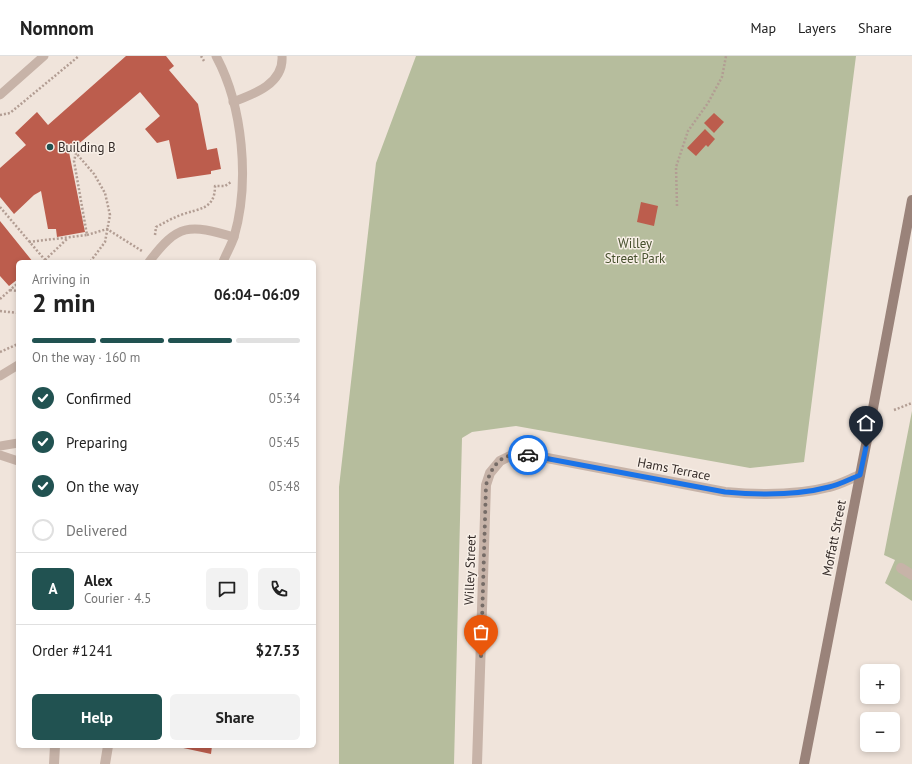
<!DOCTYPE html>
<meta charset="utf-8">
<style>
body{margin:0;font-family:"PT Sans",sans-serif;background:#f2f2f2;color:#222;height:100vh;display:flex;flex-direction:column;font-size:15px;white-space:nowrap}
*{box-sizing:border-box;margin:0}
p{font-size:13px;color:#767676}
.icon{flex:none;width:22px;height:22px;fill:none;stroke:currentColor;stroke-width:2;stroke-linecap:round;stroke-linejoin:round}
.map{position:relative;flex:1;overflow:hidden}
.sheet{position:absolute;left:16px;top:204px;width:300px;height:488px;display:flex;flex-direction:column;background:#fff;border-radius:6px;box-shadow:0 2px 6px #0003}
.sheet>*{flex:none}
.tools{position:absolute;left:860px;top:608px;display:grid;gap:8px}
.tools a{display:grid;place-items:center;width:40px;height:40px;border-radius:6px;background:#fff;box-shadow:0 2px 6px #0003;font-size:20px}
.pin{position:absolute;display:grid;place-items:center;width:34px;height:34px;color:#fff;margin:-41px -17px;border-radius:50% 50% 50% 0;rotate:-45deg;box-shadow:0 0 4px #0007}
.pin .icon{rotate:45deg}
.courier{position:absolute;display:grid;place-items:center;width:40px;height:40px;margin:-20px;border:3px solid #1a73e8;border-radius:50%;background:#fff;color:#222;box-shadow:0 1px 5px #0007}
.summary em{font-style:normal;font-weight:800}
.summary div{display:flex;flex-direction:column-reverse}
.summary{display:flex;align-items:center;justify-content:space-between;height:68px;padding:0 16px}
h1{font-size:26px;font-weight:800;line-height:30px}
.bar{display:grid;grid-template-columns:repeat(4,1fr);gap:6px 4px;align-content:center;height:48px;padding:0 16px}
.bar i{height:5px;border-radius:3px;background:#e0e0e0}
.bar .selected{background:#215251}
.bar p{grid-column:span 4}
.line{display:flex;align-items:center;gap:10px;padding:0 16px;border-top:1px solid #e0e0e0}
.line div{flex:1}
.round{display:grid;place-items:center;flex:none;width:42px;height:42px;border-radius:6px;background:#f2f2f2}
ol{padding:0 16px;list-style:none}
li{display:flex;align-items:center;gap:12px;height:44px}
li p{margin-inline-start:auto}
li .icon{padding:4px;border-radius:50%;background:#215251;color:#fff;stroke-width:4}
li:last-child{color:#767676}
li i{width:22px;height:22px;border:2px solid #e0e0e0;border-radius:50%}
.action{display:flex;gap:8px;margin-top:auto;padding:8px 16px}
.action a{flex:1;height:46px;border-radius:6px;background:#215251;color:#fff;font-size:16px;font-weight:800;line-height:46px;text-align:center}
.action a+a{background:#f2f2f2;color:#222}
header{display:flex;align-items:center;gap:24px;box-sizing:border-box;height:56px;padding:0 20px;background:#fff;border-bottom:1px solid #e0e0e0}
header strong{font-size:19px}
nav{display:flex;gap:22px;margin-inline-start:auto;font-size:14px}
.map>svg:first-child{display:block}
.green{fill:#b6bd9d}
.building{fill:#bc5d4d}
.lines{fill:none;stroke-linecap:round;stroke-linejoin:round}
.path{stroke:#b29d93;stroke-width:2.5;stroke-dasharray:2 2;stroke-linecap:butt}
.service{stroke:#c7b3a8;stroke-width:9}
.minor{stroke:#c7b3a8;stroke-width:10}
.secondary{stroke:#9a837a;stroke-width:10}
.done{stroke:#766c67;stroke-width:4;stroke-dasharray:0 7.2}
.route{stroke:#1a73e8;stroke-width:5}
.poi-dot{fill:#215251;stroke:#f8efe7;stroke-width:1.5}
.labels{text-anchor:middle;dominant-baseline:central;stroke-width:3;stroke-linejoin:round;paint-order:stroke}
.poi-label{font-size:13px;fill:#342b28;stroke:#f8efe7;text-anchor:start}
.park-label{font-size:13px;fill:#47512e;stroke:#f8efe7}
.street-label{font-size:13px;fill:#342b28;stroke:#f8efe7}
</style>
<header>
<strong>Nomnom</strong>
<nav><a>Map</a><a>Layers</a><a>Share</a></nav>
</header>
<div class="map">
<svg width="912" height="708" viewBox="0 0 912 708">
<rect width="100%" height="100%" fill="#f0e4db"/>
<g class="green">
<path d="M416 0H856L804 406 750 412 516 370 472 376 462 382 454 708H339V431L376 107Z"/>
<path d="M912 355V545L885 527 895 504 884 499Z"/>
</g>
<g class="building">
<path d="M126 0H166L174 10 169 14 198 48 207 94 217 92 221 113 211 115V118L177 123 169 84 157 87 145 73 160 60 140 36 69 96 85 176 57 181 56 173H48L41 135 34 139 14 158 0 141V112L26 89 15 77 37 56 48 69Z"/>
<path d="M714 57 724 66 714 77 704 67Z"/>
<path d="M705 73 715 83 708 91 706 89 696 100 687 92Z"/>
<path d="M641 146 658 150 654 170 637 166Z"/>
<path d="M0 165 33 206H18V223L9 230 0 220Z"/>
<path d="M174 690H212L211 698Z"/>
</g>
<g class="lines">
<g class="path">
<path d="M201 0 204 5"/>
<path d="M0 59 10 57 79 0"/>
<path d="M677 150 676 111 688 75 708 47 722 21 726 0"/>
<path d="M0 151 45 204 42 206"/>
<path d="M87 179 107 173 142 195"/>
<path d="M155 179 156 171C164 167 172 162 181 159 199 152 215 154 215 130H225L231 126"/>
<path d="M29 186 87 179 74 105 76 97 94 118 105 137 110 159 105 186 90 206"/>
<path d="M45 204 68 182"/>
<path d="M10 234 18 235"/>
<path d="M0 243 18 227"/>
<path d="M0 255 18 257"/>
<path d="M0 296 18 288"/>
<path d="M894 354 912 347"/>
</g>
<g class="service">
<path d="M216 0C243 50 250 126 234 181 231 190 226 198 223 206"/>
<path d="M0 39 44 0"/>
<path d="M233 46C255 38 284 27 282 0"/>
<path d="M149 206C178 167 189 168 234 181"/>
<path d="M0 320 18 309"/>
<path d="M0 390 18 387"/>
<path d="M0 399 18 405"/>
</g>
<g class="minor">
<path d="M901 512 912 519"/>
<path d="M54 708 55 690"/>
<path d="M105 708 108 690"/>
<path d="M477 708 486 429 490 417 500 405 514 398 547 402 725 436C759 439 795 440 829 431 839 429 850 423 860 419"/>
</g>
<path class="secondary" d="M804 708 871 363 912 144"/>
</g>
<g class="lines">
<path class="done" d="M481 600 486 429C493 406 503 396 528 399"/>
<path class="route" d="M528 399 725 436C759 439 795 440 829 431 839 429 850 423 860 419L866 391"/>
</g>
<circle class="poi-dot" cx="50" cy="91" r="4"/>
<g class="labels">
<g class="poi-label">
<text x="58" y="91">Building B</text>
</g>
<g class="park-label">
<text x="635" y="187">Willey<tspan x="635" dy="15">Street Park</tspan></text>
</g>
<g class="street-label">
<text transform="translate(674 413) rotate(11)">Hams Terrace</text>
<text transform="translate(834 482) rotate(-79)">Moffatt Street</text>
<text transform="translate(470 514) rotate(-88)">Willey Street</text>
</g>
</g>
</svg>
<div class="tools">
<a>+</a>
<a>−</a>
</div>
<div class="pin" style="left:481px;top:600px;background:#ea580c"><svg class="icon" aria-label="bag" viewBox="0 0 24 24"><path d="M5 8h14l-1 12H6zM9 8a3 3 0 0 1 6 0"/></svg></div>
<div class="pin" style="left:866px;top:391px;background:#1f2937"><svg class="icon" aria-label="home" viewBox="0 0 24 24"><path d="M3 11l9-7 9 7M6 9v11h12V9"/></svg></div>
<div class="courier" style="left:528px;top:399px"><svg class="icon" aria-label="car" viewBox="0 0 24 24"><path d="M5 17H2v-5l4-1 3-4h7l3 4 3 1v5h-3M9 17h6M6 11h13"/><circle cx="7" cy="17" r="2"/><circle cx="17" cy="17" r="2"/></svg></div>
<section class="sheet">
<div class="summary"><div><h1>2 min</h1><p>Arriving in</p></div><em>06:04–06:09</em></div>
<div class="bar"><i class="selected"></i><i class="selected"></i><i class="selected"></i><i></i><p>On the way · 160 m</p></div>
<ol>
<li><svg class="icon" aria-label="check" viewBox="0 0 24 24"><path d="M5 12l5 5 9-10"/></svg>Confirmed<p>05:34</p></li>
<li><svg class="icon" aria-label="check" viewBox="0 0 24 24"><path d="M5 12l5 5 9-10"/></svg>Preparing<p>05:45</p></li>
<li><svg class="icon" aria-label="check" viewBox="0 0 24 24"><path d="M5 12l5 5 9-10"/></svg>On the way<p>05:48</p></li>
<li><i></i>Delivered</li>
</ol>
<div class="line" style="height:72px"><b class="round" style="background:#215251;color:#fff">A</b><div><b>Alex</b><p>Courier · 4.5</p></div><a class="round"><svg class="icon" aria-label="chat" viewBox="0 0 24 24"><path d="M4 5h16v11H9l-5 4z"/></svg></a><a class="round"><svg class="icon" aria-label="phone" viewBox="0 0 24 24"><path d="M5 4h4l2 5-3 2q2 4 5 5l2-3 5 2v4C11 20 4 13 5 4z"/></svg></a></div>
<div class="line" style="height:52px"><div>Order #1241</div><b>$27.53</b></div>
<div class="action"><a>Help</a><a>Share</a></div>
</section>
</div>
